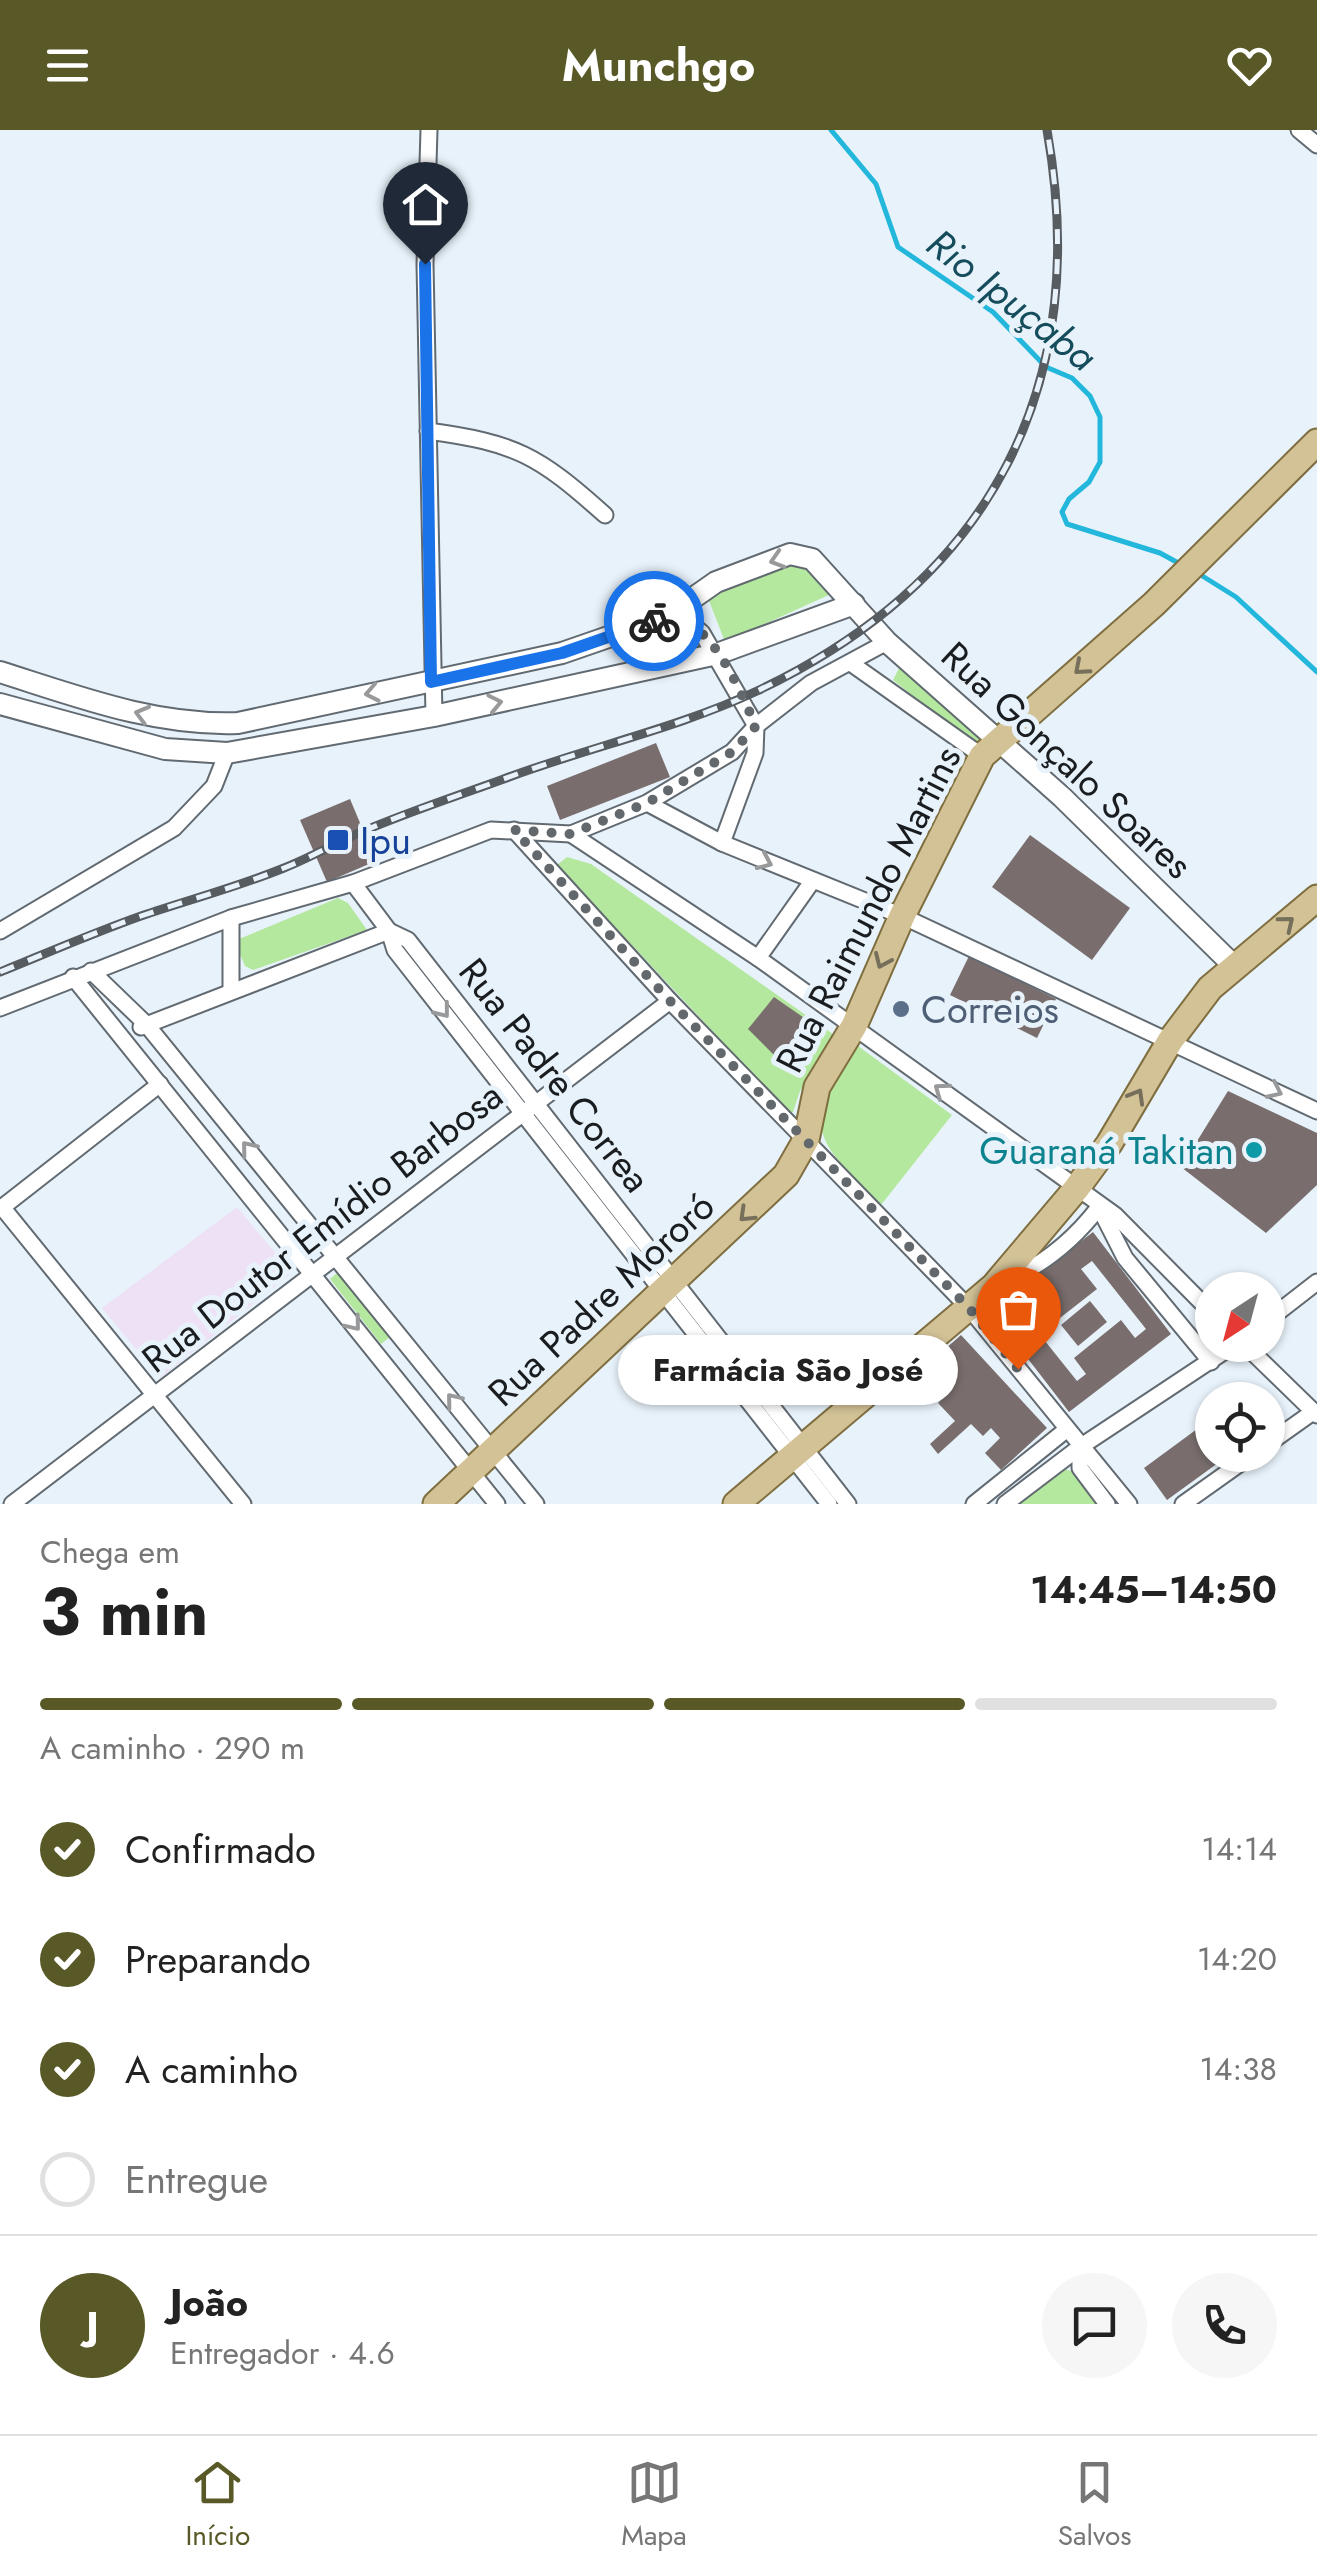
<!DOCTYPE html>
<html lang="pt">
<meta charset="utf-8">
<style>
body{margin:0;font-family:Jost,sans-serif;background:#f6f6f6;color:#222;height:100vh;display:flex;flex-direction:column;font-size:38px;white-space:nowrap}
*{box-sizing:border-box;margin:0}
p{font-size:32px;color:#767676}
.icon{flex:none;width:55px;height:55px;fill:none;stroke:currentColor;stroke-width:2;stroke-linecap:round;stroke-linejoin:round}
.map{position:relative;height:1374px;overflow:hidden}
.panel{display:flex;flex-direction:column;background:#fff;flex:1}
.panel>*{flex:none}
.needle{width:65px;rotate:216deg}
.tools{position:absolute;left:1195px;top:1142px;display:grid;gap:20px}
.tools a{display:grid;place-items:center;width:90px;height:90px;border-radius:50%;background:#fff;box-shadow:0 2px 8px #0004;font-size:50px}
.pin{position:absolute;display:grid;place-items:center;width:85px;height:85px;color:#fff;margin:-102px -42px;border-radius:50% 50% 50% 0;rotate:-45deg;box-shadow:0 0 10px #0007}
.pin .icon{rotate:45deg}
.courier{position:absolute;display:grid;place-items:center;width:100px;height:100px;margin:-50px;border:8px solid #1a73e8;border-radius:50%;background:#fff;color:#222;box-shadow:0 2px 12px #0007}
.bubble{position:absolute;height:70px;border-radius:35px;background:#fff;box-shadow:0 2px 8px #0004;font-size:32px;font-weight:700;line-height:70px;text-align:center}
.summary em{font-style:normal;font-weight:700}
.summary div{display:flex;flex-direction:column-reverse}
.summary{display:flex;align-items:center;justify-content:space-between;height:170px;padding:0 40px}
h1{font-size:65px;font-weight:700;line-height:75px}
.bar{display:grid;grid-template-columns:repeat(4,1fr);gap:15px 10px;align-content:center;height:120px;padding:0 40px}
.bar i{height:12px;border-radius:8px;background:#e0e0e0}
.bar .active{background:#585926}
.bar p{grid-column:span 4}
.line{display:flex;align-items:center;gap:25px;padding:0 40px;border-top:2px solid #e0e0e0}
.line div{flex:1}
.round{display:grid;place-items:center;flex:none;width:105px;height:105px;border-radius:52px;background:#f6f6f6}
ol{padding:0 40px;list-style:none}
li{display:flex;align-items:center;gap:30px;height:110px}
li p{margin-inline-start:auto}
li .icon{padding:10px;border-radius:50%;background:#585926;color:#fff;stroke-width:4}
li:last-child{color:#767676}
li i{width:55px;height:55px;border:5px solid #e0e0e0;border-radius:50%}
header{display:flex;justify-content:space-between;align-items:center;height:130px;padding:0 40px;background:#585926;color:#fff;font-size:45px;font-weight:700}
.menu{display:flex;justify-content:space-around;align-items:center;height:140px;border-top:2px solid #e0e0e0;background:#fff;font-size:28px;color:#767676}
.menu a{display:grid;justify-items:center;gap:5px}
.menu .active{color:#585926}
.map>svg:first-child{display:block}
.education{fill:#eee1f5}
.green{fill:#b5e89f}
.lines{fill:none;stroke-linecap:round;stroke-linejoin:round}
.stream{stroke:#23b7dc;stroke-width:5}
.building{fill:#796e6d;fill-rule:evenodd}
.minor-casing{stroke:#626a71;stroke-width:19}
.tertiary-casing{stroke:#626a71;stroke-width:24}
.primary-casing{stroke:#7f6e3f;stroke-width:29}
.minor{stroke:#fff;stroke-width:15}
.tertiary{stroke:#fff;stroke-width:20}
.primary{stroke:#d3c296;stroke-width:25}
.rail-casing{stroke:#575c61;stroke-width:9}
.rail{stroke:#e8f2fa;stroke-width:5;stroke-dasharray:15;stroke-linecap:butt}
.oneway{stroke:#98999b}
.oneway2{stroke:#76705b}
.done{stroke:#62686c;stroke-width:10;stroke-dasharray:0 18}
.route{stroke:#1a73e8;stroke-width:12}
.transit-dot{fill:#1a4fb4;stroke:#e8f2fa;stroke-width:4}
.service-dot{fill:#5c6f8a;stroke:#e8f2fa;stroke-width:4}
.culture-dot{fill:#0f9aa8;stroke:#e8f2fa;stroke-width:4}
.labels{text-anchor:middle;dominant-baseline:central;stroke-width:10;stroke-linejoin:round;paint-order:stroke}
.street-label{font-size:38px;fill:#1a1d20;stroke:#e8f2fa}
.transit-label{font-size:38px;fill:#164399;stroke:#e8f2fa;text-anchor:start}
.service-label{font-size:38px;fill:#4e5e75;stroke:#e8f2fa;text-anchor:start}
.culture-label{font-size:38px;fill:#0d838f;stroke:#e8f2fa;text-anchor:end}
.water-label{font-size:40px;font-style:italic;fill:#154d5d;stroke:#e8f2fa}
</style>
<header><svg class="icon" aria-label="menu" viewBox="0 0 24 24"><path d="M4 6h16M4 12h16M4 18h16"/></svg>Munchgo<svg class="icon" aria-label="heart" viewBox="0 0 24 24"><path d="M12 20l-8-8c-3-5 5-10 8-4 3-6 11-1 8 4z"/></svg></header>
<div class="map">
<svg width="1317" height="1374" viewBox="0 0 1317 1374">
<rect width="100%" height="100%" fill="#e8f2fa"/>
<path class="education" d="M237 1077 292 1143 160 1248 102 1178Z"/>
<g class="green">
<path d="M781 434 806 436 831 464 725 512 708 468Z"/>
<path d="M899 538 981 605 979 611H969L893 550Z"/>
<path d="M567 727 591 734 837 907 800 961 793 982H788L557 735Z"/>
<path d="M338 768 348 773 367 800 253 840 245 836 236 815 239 809Z"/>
<path d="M854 913 952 985 881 1075C811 1004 804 1004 854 913Z"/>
<path d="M338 1142 390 1207 381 1214 330 1149Z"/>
<path d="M1061 1338 1078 1343 1102 1374H1012Z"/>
</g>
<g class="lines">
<g class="stream">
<path d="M831 0 876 54 898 117 993 182 1046 237 1072 248 1090 266 1100 287V332L1089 352 1069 369 1062 382 1067 394 1160 423 1182 435"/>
<path d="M1196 442 1236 467 1317 542"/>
</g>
</g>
<g class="building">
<path d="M656 613 670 647 560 690 547 656Z"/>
<path d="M350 669 376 731 327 752 300 690Z"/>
<path d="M1030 705 1130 778 1092 830 992 757Z"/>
<path d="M969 826 1056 869 1037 908 950 865Z"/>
<path d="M774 867 823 901 787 938 748 899Z"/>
<path d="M1228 961 1317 1003V1055L1266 1103 1181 1037Z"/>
<path d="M1093 1102 1171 1204 1069 1282 991 1181ZM1092 1131 1146 1199 1135 1208 1121 1190 1074 1228 1086 1244 1077 1251 1025 1186 1037 1177 1051 1195 1097 1159 1081 1139Z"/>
<path d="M1090 1171 1107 1192 1078 1216 1061 1195Z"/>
<path d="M961 1205 1047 1298 1001 1340 985 1323 1000 1308 991 1298 983 1306 971 1294 938 1324 930 1314 955 1291 938 1273 941 1270 934 1263 945 1252 928 1234Z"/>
<path d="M1212 1288V1325H1229L1167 1370 1144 1338Z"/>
</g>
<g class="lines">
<defs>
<g id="minor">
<path d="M429 0 425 134 434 586"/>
<path d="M1299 0 1317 15"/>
<path d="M428 301C516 313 538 325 605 385"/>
<path d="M666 487 688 491 702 503 756 596 755 623 722 713"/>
<path d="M852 534 982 626"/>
<path d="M647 673 722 713 902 786 1317 981"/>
<path d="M514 700 670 871 969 1178 1129 1374"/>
<path d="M571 704 758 828 1115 1085 1212 1183"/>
<path d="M353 753 389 801 395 820 829 1374"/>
<path d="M0 801 174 698 214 656 227 623"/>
<path d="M389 801 408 810 848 1374"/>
<path d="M758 828 811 753"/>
<path d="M91 841 146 894 536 1374"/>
<path d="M73 847 497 1374"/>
<path d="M231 859V788"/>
<path d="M0 878 231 788 353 753 491 700 571 704 647 673 732 622 756 596 811 553 887 512"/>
<path d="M141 897 389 801"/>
<path d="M2 1077 243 1374"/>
<path d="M1099 1077 1125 1128 1211 1232"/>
<path d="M0 1079 160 954"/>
<path d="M1001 1153C1041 1137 1073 1111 1099 1077"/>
<path d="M1268 1190 1317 1152"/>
<path d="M1245 1215 1317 1285"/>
<path d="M1268 1314 1313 1282"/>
<path d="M1080 1317V1338L1107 1374"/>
<path d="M12 1374 670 871"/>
<path d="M974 1374 1066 1300"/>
<path d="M1005 1374 1080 1317 1234 1215"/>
<path d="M1183 1374 1252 1325"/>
</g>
<g id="tertiary">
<path d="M0 542C79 567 155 596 238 593L562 523 666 487 716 452 790 424 812 429 887 512 1062 667 1234 836"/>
<path d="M0 574 165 619 227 623 434 586 717 524 854 474"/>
</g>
<g id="primary">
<path d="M436 1374 786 1045 806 1010 817 957 854 896 902 786 982 626 1154 474 1317 312"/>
<path d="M736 1374 994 1156 1076 1059 1109 1014 1170 911 1210 858 1317 768"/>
</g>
</defs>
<use href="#minor" class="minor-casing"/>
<use href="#tertiary" class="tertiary-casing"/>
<use href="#primary" class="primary-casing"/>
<use href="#minor" class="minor"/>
<use href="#tertiary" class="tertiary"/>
<use href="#primary" class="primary"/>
<defs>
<path id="rail" d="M0 842C47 823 93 803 141 786 188 770 237 757 284 738 309 728 334 714 359 703 405 683 454 667 501 650 585 618 676 599 757 561 992 450 1092 255 1047 0"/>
</defs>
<use href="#rail" class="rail-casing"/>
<use href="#rail" class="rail"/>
</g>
<defs><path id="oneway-chevron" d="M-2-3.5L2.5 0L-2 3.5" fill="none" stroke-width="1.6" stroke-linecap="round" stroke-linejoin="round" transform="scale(2.5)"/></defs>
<g class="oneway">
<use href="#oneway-chevron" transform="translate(777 430) rotate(163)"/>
<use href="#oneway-chevron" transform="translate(372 563) rotate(169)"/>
<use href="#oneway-chevron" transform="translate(495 573) rotate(-12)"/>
<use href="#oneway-chevron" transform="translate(142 584) rotate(-165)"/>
<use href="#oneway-chevron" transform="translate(765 732) rotate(24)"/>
<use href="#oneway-chevron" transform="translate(443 881) rotate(52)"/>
<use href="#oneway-chevron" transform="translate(941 960) rotate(-144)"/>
<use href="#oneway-chevron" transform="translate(1275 961) rotate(25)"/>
<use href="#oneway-chevron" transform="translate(248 1018) rotate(-129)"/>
<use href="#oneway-chevron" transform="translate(354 1194) rotate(51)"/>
<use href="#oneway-chevron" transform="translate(453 1270) rotate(-129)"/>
</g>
<g class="oneway2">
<use href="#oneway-chevron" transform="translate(1081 538) rotate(139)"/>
<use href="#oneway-chevron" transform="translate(1287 793) rotate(-39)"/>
<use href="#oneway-chevron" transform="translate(882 831) rotate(114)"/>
<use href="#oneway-chevron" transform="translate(1137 966) rotate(-60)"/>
<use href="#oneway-chevron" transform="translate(746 1085) rotate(136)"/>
</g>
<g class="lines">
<path class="done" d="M654 491C707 473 738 558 756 596L732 622 647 673 570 704 514 700 670 871 969 1178 1018 1239"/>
<path class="route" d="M425 134 431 552 562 523 654 491"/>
</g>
<rect class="transit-dot" x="326" y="698" width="24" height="24" rx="5"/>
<circle class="service-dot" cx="901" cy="879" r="10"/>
<circle class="culture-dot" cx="1254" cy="1020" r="10"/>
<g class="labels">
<g class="street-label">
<text transform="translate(1067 630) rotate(43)">Rua Gonçalo Soares</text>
<text transform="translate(868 779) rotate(-63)">Rua Raimundo Martins</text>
<text transform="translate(555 945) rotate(52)">Rua Padre Correa</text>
<text transform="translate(322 1097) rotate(-38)">Rua Doutor Emídio Barbosa</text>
<text transform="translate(601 1169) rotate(-43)">Rua Padre Mororó</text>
</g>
<g class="transit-label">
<text x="360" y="710">Ipu</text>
</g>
<g class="service-label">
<text x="921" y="879">Correios</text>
</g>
<g class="culture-label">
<text x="1234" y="1020">Guaraná Takitan</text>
</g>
<g class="water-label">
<text transform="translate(1012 170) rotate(38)">Rio Ipuçaba</text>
</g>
</g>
</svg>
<div class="tools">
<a><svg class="needle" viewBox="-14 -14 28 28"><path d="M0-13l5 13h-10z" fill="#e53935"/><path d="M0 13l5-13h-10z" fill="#767676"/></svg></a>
<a><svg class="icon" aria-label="locate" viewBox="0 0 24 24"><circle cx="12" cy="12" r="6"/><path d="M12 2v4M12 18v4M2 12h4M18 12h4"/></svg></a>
</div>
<div class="pin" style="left:1018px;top:1239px;background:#ea580c"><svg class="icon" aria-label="bag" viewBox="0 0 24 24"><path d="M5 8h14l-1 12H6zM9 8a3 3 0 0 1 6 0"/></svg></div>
<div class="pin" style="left:425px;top:134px;background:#1f2937"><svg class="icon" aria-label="home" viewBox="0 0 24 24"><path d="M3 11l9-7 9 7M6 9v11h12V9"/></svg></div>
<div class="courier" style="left:654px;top:491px"><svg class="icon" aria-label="bike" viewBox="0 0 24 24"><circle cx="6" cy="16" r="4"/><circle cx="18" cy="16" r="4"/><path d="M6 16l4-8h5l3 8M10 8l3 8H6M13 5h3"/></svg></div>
<div class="bubble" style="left:618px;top:1205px;width:340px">Farmácia São José</div>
</div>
<section class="panel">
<div class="summary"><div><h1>3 min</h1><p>Chega em</p></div><em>14:45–14:50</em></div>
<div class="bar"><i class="active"></i><i class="active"></i><i class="active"></i><i></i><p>A caminho · 290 m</p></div>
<ol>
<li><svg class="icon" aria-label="check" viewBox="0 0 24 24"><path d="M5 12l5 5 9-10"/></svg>Confirmado<p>14:14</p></li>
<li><svg class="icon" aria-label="check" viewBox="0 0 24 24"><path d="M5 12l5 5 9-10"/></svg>Preparando<p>14:20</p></li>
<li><svg class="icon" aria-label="check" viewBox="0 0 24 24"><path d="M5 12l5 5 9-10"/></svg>A caminho<p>14:38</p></li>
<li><i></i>Entregue</li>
</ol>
<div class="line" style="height:180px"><b class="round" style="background:#585926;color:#fff">J</b><div><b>João</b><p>Entregador · 4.6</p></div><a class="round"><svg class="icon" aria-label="chat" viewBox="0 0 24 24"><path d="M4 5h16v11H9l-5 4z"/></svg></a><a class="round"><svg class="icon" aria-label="phone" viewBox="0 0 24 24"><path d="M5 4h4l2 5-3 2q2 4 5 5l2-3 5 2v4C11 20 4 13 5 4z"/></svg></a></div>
</section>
<nav class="menu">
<a class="active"><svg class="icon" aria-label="home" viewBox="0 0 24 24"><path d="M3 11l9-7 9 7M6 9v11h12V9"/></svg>Início</a>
<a><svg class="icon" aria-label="map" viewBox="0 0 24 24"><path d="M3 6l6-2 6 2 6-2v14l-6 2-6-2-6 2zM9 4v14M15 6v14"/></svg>Mapa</a>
<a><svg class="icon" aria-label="saved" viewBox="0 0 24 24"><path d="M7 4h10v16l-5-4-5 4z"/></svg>Salvos</a>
</nav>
